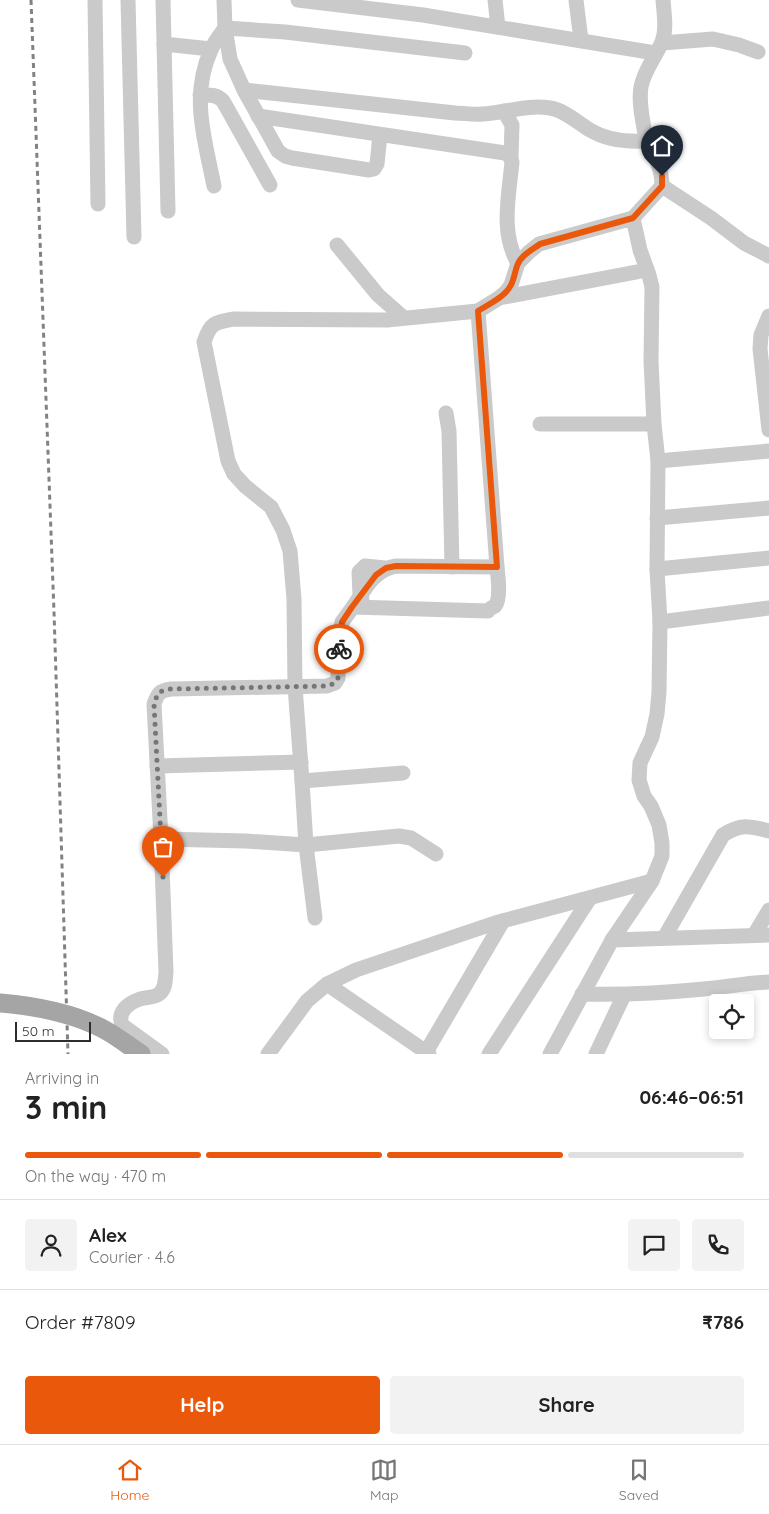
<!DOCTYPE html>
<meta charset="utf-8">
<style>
body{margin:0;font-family:Quicksand,sans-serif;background:#f2f2f2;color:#222;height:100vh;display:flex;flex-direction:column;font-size:19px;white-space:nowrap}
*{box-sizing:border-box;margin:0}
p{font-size:16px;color:#767676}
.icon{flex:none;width:28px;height:28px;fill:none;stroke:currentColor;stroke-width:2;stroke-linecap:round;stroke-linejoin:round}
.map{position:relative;height:1054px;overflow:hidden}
.side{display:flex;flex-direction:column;background:#fff;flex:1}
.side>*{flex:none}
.tools{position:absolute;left:709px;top:994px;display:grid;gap:10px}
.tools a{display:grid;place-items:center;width:45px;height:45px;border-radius:5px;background:#fff;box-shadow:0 2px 8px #0003;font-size:25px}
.scale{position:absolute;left:15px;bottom:12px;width:76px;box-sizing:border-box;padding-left:5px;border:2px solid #2d2d2d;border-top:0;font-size:14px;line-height:18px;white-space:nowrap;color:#2d2d2d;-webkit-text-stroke:4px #fff;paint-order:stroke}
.pin{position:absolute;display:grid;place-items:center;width:42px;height:42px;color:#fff;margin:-51px -21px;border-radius:50% 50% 50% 0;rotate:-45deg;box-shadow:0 0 5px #0007}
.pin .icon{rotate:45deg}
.courier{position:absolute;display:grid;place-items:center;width:50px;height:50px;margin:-25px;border:4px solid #ea580c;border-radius:50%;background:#fff;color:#222;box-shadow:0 1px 6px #0007}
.head em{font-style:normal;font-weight:800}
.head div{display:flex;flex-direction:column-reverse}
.head{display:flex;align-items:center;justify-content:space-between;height:85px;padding:0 25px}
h1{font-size:32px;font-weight:800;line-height:38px}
.bar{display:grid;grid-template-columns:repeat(4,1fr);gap:8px 5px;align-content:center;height:60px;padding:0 25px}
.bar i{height:6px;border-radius:4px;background:#e0e0e0}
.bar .on{background:#ea580c}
.bar p{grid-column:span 4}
.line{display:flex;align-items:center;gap:12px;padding:0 25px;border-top:1px solid #e0e0e0}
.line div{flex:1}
.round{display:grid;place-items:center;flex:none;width:52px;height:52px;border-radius:5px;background:#f2f2f2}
.button{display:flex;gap:10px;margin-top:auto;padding:10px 25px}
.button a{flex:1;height:58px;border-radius:5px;background:#ea580c;color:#fff;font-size:20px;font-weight:800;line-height:58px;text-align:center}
.button a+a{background:#f2f2f2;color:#222}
.dock{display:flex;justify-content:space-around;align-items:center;height:70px;border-top:1px solid #e0e0e0;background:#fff;font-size:14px;color:#767676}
.dock a{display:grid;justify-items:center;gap:2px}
.dock .on{color:#ea580c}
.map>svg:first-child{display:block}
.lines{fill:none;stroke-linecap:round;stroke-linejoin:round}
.minor{stroke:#cacaca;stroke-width:15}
.rail{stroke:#828282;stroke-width:3;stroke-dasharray:5 4;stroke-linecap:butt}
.major-bridge{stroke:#a5a5a5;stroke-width:19}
.done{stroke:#767676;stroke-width:5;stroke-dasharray:0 9}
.route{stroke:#ea580c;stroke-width:6}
</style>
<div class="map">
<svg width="769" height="1054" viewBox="0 0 769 1054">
<rect width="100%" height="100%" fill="#fff"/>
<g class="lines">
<g class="minor">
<path d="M95 0 98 204"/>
<path d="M128 0 134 237"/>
<path d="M163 0 168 211"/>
<path d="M224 0 225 28 230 59 244 90 455 113C464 113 473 115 482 114 504 113 528 104 550 108 565 110 578 123 590 130 606 140 628 142 646 141 644 124 638 105 641 87 644 70 655 58 662 42 667 29 664 14 663 0"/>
<path d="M298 0 423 15 655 53"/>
<path d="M495 0 498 27"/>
<path d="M576 0 581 40"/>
<path d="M662 43 713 39 739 45 758 52"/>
<path d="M164 44 211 49"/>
<path d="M244 90 278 151 285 156 292 158 369 170 374 169 377 164 380 135"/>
<path d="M200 95C210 95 216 94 223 101L270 185"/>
<path d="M504 111 512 125 511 157"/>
<path d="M258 116 505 153C509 155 511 157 512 162 509 195 500 233 518 263"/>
<path d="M214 186C205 140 190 96 211 50 214 42 220 35 225 28L285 32 465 53"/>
<path d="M662 186 711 218 744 243 769 256"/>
<path d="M633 218 662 186C662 167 655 157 646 141"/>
<path d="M337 245 378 295 404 318"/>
<path d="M499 298 647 270"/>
<path d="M769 316 761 335 760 349 769 430"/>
<path d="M446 413 449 431 452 567"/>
<path d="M540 424H654"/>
<path d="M658 461 769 451"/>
<path d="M657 518 769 508"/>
<path d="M657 569 769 558"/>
<path d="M362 599 360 596 359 572 365 566 385 568"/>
<path d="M353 607C365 590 373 570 396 566L497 567"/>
<path d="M660 622 769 608"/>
<path d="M157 766 301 762"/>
<path d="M302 781 403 773"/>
<path d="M161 839 246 841 306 845 399 836 411 838 436 854"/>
<path d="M315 918 306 845 302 781 295 686 294 599 290 551 283 530 271 507 245 486 234 474 228 461 204 342C210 323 215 322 234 319L387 320 478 311 499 298 506 292 511 285 518 263 529 252 539 244 633 218 640 250 649 275 652 287 651 361 654 424 658 461 657 569 660 622 659 692 657 714 652 737 640 763 639 780 644 796 651 806 659 825 662 843V856L652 881 612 940 550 1054"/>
<path d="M754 935 769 910"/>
<path d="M664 938 723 835C741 823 750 826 769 831"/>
<path d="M612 940 769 935"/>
<path d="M327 984 429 1054"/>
<path d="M582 994C623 995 663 993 704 989 726 987 747 983 769 982"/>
<path d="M426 1052 503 921"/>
<path d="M162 1054 122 1025C117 1012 128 1003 140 999 146 997 154 998 159 994 166 989 165 980 166 972L161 839 154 704C158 693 159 691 171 689L327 686 335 683 338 678 339 639 342 622 353 607 488 611C488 610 494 606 495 606 501 599 498 576 497 567L478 311"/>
<path d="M268 1054 307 1001 327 984 356 970 495 923 652 881"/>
<path d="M489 1054 590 898"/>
<path d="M596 1054 624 995"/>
</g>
<path class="rail" d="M31 0 54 612 68 1054"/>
<path class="major-bridge" d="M0 1003C35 1006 74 1013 105 1030 118 1037 129 1046 141 1054"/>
</g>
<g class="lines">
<path class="done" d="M163 877 154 704 158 693 164 690 171 689 327 686 335 683 338 678 339 649"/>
<path class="route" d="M339 649 342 622 352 607 376 575 386 568 396 566 497 567 478 311C489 304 505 297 511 285 514 279 515 272 517 266 520 256 532 250 540 244L633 218 662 186V176"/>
</g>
</svg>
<div class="tools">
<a><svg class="icon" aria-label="locate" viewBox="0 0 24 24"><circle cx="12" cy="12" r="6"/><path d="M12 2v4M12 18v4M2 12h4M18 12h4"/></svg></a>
</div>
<div class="scale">50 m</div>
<div class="pin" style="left:163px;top:877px;background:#ea580c"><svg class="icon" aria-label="bag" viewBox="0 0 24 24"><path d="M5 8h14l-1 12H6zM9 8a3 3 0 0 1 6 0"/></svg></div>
<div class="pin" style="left:662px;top:176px;background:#1f2937"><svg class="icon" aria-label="home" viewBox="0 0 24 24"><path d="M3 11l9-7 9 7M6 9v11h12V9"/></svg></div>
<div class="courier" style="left:339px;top:649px"><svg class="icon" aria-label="bike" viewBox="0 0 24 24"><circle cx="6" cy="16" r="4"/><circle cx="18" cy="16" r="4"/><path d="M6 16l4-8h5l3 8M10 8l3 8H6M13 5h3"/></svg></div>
</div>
<section class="side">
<div class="head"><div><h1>3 min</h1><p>Arriving in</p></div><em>06:46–06:51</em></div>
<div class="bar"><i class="on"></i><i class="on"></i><i class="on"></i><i></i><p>On the way · 470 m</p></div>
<div class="line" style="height:90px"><a class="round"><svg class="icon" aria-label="person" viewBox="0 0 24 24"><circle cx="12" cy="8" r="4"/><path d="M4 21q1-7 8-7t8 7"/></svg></a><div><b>Alex</b><p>Courier · 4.6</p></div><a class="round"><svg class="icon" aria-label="chat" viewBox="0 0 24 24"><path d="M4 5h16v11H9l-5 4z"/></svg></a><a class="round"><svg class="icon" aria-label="phone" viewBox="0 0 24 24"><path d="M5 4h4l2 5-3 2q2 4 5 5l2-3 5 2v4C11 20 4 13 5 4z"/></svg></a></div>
<div class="line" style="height:65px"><div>Order #7809</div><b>₹786</b></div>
<div class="button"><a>Help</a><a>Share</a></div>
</section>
<nav class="dock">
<a class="on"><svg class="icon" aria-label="home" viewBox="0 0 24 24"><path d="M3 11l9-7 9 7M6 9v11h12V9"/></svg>Home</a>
<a><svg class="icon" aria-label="map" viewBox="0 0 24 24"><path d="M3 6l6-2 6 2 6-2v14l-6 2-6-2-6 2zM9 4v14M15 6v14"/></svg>Map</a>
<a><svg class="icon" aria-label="saved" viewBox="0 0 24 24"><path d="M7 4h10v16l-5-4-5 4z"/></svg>Saved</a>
</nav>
